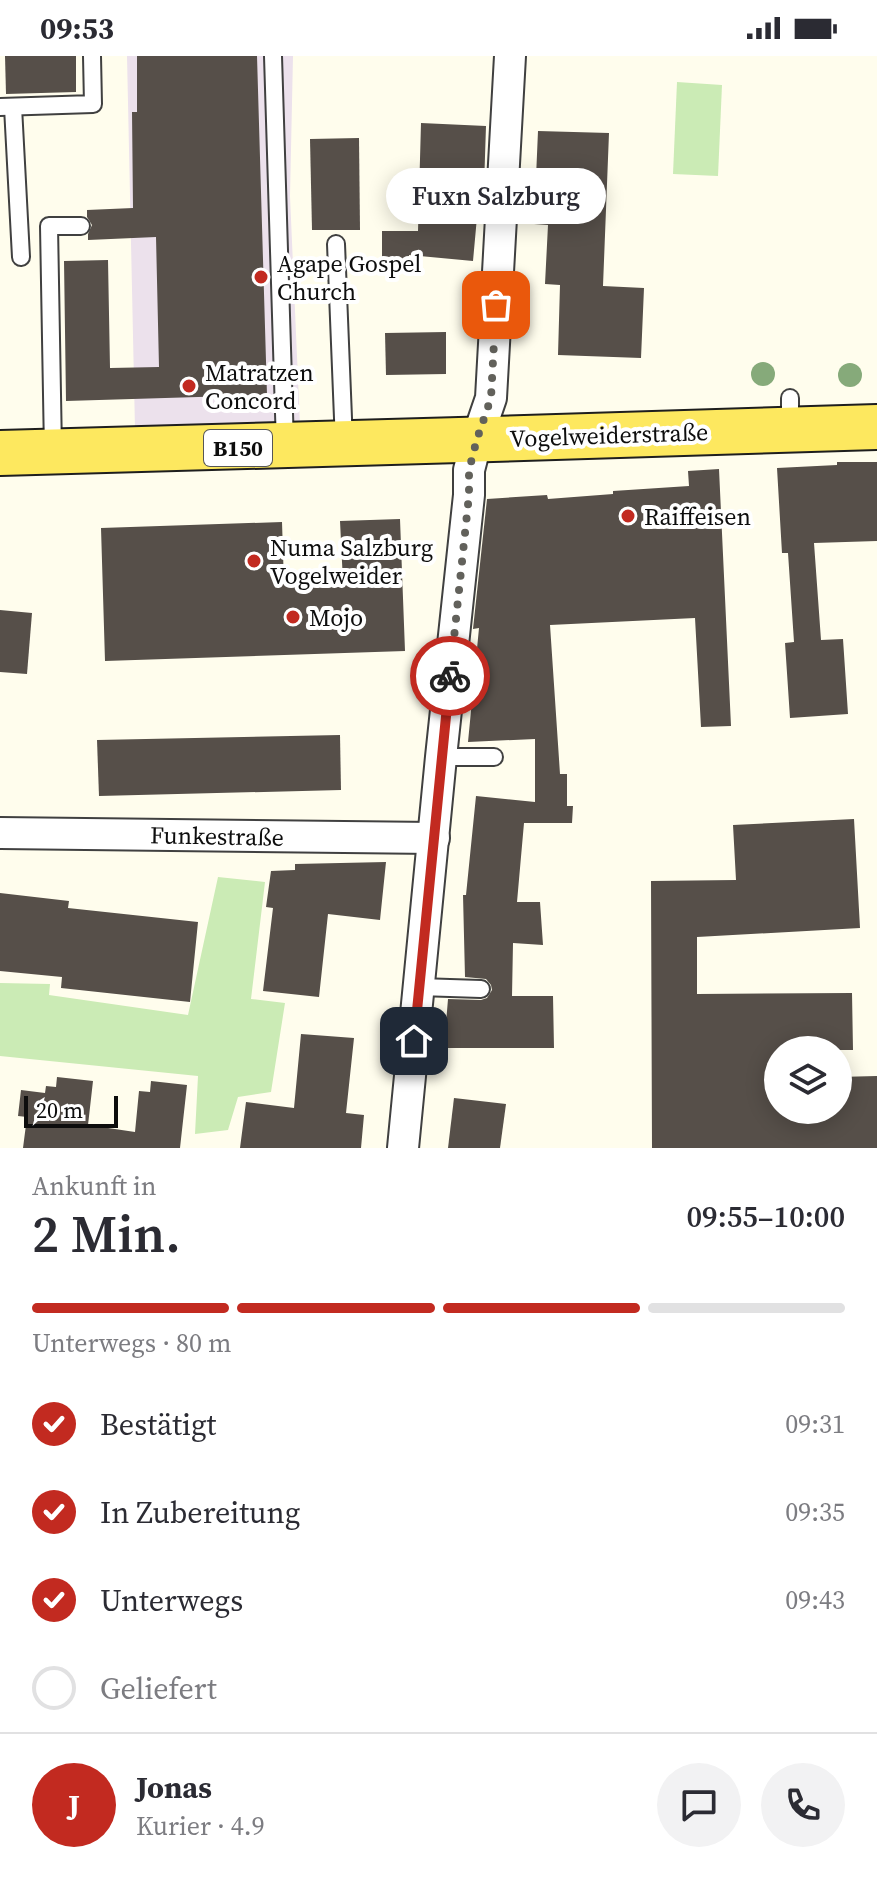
<!DOCTYPE html>
<html lang="de">
<meta charset="utf-8">
<style>
body{margin:0;font-family:"Source Serif 4",serif;background:#f2f2f3;color:#2b2b33;height:100vh;display:flex;flex-direction:column;font-size:30px;white-space:nowrap}
*{box-sizing:border-box;margin:0}
p{font-size:26px;color:#7c7c81}
.icon{flex:none;width:44px;height:44px;fill:none;stroke:currentColor;stroke-width:2;stroke-linecap:round;stroke-linejoin:round}
.map{position:relative;height:1092px;overflow:hidden}
.side{display:flex;flex-direction:column;background:#fff;flex:1}
.side>*{flex:none}
.fabs{position:absolute;left:764px;top:980px;display:grid;gap:16px}
.fabs a{display:grid;place-items:center;width:88px;height:88px;border-radius:50%;background:#fff;box-shadow:0 4px 20px #0003;font-size:40px}
.scale{position:absolute;left:24px;bottom:20px;width:94px;box-sizing:border-box;padding-left:8px;border:4px solid #0d0d0d;border-top:0;font-size:22px;line-height:28px;white-space:nowrap;color:#0d0d0d;-webkit-text-stroke:6px #fff;paint-order:stroke}
.pin{position:absolute;display:grid;place-items:center;width:68px;height:68px;color:#fff;margin:-34px;border-radius:16px;box-shadow:0 4px 12px #0006}
.courier{position:absolute;display:grid;place-items:center;width:80px;height:80px;margin:-40px;border:6px solid #c22a20;border-radius:50%;background:#fff;color:#222;box-shadow:0 2px 10px #0007}
.bubble{position:absolute;height:56px;border-radius:28px;background:#fff;box-shadow:0 4px 20px #0003;font-size:26px;font-weight:600;line-height:56px;text-align:center}
.headline em{font-style:normal;font-weight:600}
.headline div{display:flex;flex-direction:column-reverse}
.headline{display:flex;align-items:center;justify-content:space-between;height:136px;padding:0 32px}
h1{font-size:52px;font-weight:600;line-height:60px}
.bar{display:grid;grid-template-columns:repeat(4,1fr);gap:12px 8px;align-content:center;height:96px;padding:0 32px}
.bar i{height:10px;border-radius:6px;background:#e1e1e2}
.bar .selected{background:#c22a20}
.bar p{grid-column:span 4}
.line{display:flex;align-items:center;gap:20px;padding:0 32px;border-top:2px solid #e1e1e2}
.line div{flex:1}
.round{display:grid;place-items:center;flex:none;width:84px;height:84px;border-radius:42px;background:#f2f2f3}
ol{padding:0 32px;list-style:none}
li{display:flex;align-items:center;gap:24px;height:88px}
li p{margin-inline-start:auto}
li .icon{padding:8px;border-radius:50%;background:#c22a20;color:#fff;stroke-width:4}
li:last-child{color:#7c7c81}
li i{width:44px;height:44px;border:4px solid #e1e1e2;border-radius:50%}
.status{display:flex;justify-content:space-between;align-items:center;height:56px;padding:0 40px;background:#fff;direction:ltr}
.status svg{height:22px;fill:currentColor}
.map>svg:first-child{display:block}
.industrial{fill:#ece1ec}
.green{fill:#cbebb5}
.building{fill:#564f49}
.lines{fill:none;stroke-linecap:round;stroke-linejoin:round}
.service-casing{stroke:#404040;stroke-width:20}
.minor-casing{stroke:#404040;stroke-width:34}
.primary-casing{stroke:#1e1e1e;stroke-width:48}
.service{stroke:#fff;stroke-width:16}
.minor{stroke:#fff;stroke-width:30}
.primary{stroke:#fde85f;stroke-width:44}
.tree{fill:#86aa7a}
.done{stroke:#62615b;stroke-width:8;stroke-dasharray:0 14.4}
.route{stroke:#c22a20;stroke-width:10}
.poi-dot{fill:#c22a20;stroke:#fff;stroke-width:3}
.labels{text-anchor:middle;dominant-baseline:central;stroke-width:8;stroke-linejoin:round;paint-order:stroke}
.shield{fill:#fff;stroke:#565656;stroke-width:2}
.shield-label{font-size:22px;font-weight:bold;fill:#0d0d0d}
.poi-label{font-size:24px;fill:#0d0d0d;stroke:#fff;text-anchor:start}
.street-label{font-size:24px;fill:#0d0d0d;stroke:#fff}
</style>
<div class="status"><b>09:53</b><svg viewBox="0 0 49 12"><path d="M0 12V9h3v3zM5 12V6h3v6zM10 12V3h3v9zM15 12V0h3v12zM26 1h20v11H26zM47 4h2v5h-2z"/></svg></div>
<div class="map">
<svg width="877" height="1092" viewBox="0 0 877 1092">
<rect width="100%" height="100%" fill="#fffded"/>
<path class="industrial" d="M127 0H293L290 140 300 369 135 373Z"/>
<g class="green">
<path d="M677 26 722 29 718 120 673 118Z"/>
<path d="M218 821 265 826 251 943 285 947 271 1036 238 1041 228 1074 195 1078 198 1020 0 1000V927L50 928 49 939 188 959Z"/>
</g>
<g class="building">
<path d="M5 0H76V36L6 38Z"/>
<path d="M137 0H257L267 339 66 345 64 205 108 204 110 312 159 311 156 181 88 184V178L92 169 87 161V154L133 152 132 56H137Z"/>
<path d="M421 67 486 70 483 161H477L473 205 409 199V203H382V175H418Z"/>
<path d="M538 75 609 77 603 230 644 232 641 302 558 299 560 229 545 228 548 169 534 168Z"/>
<path d="M359 82 360 174H312L310 83Z"/>
<path d="M446 276V318L386 319 385 277Z"/>
<path d="M837 406H877V485L814 487 821 584 843 583 848 658 790 662 785 587 794 586 788 497H782L777 412 837 409Z"/>
<path d="M719 413 731 670 701 671 695 562 550 569 560 718H567V750H573L572 767H524L517 846H540L543 889 513 887 512 940H553L554 992H444L448 943 481 944 487 942 492 934 491 929 486 923 465 921 463 839H466L476 740 535 746V683L468 686 479 572 473 573 487 443 547 439 548 443 613 438V435L689 430 688 415Z"/>
<path d="M400 463 405 595 105 605 101 472 282 466 284 528 343 526 340 465Z"/>
<path d="M0 554 32 557 27 618 0 616Z"/>
<path d="M340 679 341 734 99 740 97 684Z"/>
<path d="M854 763 860 872 697 881V938L852 937 853 994H778V1054H838V1021L877 1020V1092H652L651 825 736 824 733 769Z"/>
<path d="M386 806 380 864 328 858 319 941 263 935 273 852 266 851 271 815 295 814V808Z"/>
<path d="M0 837 69 845 68 852 198 866 190 946 61 932 62 921 0 915Z"/>
<path d="M301 978 354 982 346 1057 364 1059 361 1092H240L246 1046 294 1052Z"/>
<path d="M57 1021 93 1025 88 1069 135 1076 139 1035 150 1036 151 1025 187 1029 180 1092H23L27 1061 18 1060 21 1034 45 1037 46 1030 56 1031Z"/>
<path d="M454 1042 506 1048 500 1092H448Z"/>
</g>
<g class="lines">
<defs>
<g id="service">
<path d="M273 0 285 389"/>
<path d="M0 51 93 48 92 0"/>
<path d="M13 51 21 201"/>
<path d="M336 188 344 387"/>
<path d="M790 372V342"/>
<path d="M53 394 49 170H81"/>
<path d="M441 701H494"/>
<path d="M419 931 481 933"/>
</g>
<g id="minor">
<path d="M0 777 434 782"/>
<path d="M403 1092 441 701 469 439V414L477 383 491 342 510 0"/>
</g>
<path id="primary" d="M0 397C292 391 585 379 877 371"/>
</defs>
<use href="#service" class="service-casing"/>
<use href="#minor" class="minor-casing"/>
<use href="#primary" class="primary-casing"/>
<use href="#service" class="service"/>
<use href="#minor" class="minor"/>
<use href="#primary" class="primary"/>
</g>
<g class="tree">
<circle cx="763" cy="318" r="12"/>
<circle cx="850" cy="319" r="12"/>
</g>
<g class="lines">
<path class="done" d="M450 620 469 439V414L477 383 491 342 496 249"/>
<path class="route" d="M414 985 450 620"/>
</g>
<g class="poi-dot">
<circle cx="261" cy="221" r="8"/>
<circle cx="189" cy="330" r="8"/>
<circle cx="628" cy="460" r="8"/>
<circle cx="254" cy="505" r="8"/>
<circle cx="293" cy="561" r="8"/>
</g>
<g class="labels">
<rect class="shield" x="204" y="374" width="68" height="36" rx="6"/>
<g class="shield-label">
<text x="238" y="392">B150</text>
</g>
<g class="poi-label">
<text x="277" y="207">Agape Gospel<tspan x="277" dy="28">Church</tspan></text>
<text x="205" y="316">Matratzen<tspan x="205" dy="28">Concord</tspan></text>
<text x="644" y="460">Raiffeisen</text>
<text x="270" y="491">Numa Salzburg<tspan x="270" dy="28">Vogelweider</tspan></text>
<text x="309" y="561">Mojo</text>
</g>
<g class="street-label">
<text transform="translate(609 379) rotate(-2)">Vogelweiderstraße</text>
<text transform="translate(217 780) rotate(1)">Funkestraße</text>
</g>
</g>
</svg>
<div class="fabs">
<a><svg class="icon" aria-label="layers" viewBox="0 0 24 24"><path d="M12 4l9 5-9 5-9-5zM3 14l9 5 9-5"/></svg></a>
</div>
<div class="scale">20 m</div>
<div class="pin" style="left:496px;top:249px;background:#ea580c"><svg class="icon" aria-label="bag" viewBox="0 0 24 24"><path d="M5 8h14l-1 12H6zM9 8a3 3 0 0 1 6 0"/></svg></div>
<div class="pin" style="left:414px;top:985px;background:#1f2937"><svg class="icon" aria-label="home" viewBox="0 0 24 24"><path d="M3 11l9-7 9 7M6 9v11h12V9"/></svg></div>
<div class="courier" style="left:450px;top:620px"><svg class="icon" aria-label="bike" viewBox="0 0 24 24"><circle cx="6" cy="16" r="4"/><circle cx="18" cy="16" r="4"/><path d="M6 16l4-8h5l3 8M10 8l3 8H6M13 5h3"/></svg></div>
<div class="bubble" style="left:386px;top:112px;width:220px">Fuxn Salzburg</div>
</div>
<section class="side">
<div class="headline"><div><h1>2 Min.</h1><p>Ankunft in</p></div><em>09:55–10:00</em></div>
<div class="bar"><i class="selected"></i><i class="selected"></i><i class="selected"></i><i></i><p>Unterwegs · 80 m</p></div>
<ol>
<li><svg class="icon" aria-label="check" viewBox="0 0 24 24"><path d="M5 12l5 5 9-10"/></svg>Bestätigt<p>09:31</p></li>
<li><svg class="icon" aria-label="check" viewBox="0 0 24 24"><path d="M5 12l5 5 9-10"/></svg>In Zubereitung<p>09:35</p></li>
<li><svg class="icon" aria-label="check" viewBox="0 0 24 24"><path d="M5 12l5 5 9-10"/></svg>Unterwegs<p>09:43</p></li>
<li><i></i>Geliefert</li>
</ol>
<div class="line" style="height:144px"><b class="round" style="background:#c22a20;color:#fff">J</b><div><b>Jonas</b><p>Kurier · 4.9</p></div><a class="round"><svg class="icon" aria-label="chat" viewBox="0 0 24 24"><path d="M4 5h16v11H9l-5 4z"/></svg></a><a class="round"><svg class="icon" aria-label="phone" viewBox="0 0 24 24"><path d="M5 4h4l2 5-3 2q2 4 5 5l2-3 5 2v4C11 20 4 13 5 4z"/></svg></a></div>
</section>
